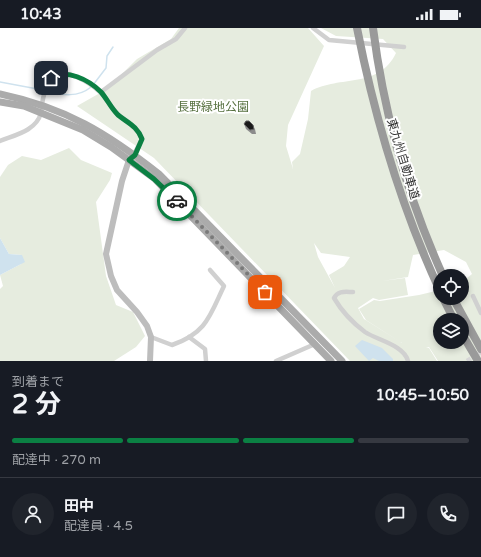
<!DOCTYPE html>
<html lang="ja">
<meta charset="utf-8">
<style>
body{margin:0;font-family:"Varela Round","Noto Sans JP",sans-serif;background:#20242c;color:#f1f3f6;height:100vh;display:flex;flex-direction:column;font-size:15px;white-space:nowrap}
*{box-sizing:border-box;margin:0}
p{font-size:13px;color:#9ea1a6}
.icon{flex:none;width:22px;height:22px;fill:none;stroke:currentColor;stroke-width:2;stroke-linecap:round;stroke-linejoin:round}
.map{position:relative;height:333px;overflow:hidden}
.details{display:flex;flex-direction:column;background:#171b24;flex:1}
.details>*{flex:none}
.fabs{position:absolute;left:433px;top:241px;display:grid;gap:8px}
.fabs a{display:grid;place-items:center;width:36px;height:36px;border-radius:50%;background:#171b24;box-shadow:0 2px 6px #0003;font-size:20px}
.pin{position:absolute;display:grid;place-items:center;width:34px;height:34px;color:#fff;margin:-17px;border-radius:8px;box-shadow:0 2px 6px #0006}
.courier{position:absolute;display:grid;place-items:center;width:40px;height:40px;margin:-20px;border:3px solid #0b8043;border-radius:50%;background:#fff;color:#222;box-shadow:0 1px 5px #0007}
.overview em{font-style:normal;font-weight:700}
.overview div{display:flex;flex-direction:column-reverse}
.overview{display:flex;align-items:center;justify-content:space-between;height:68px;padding:0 12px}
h1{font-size:26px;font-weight:700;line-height:30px}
.bar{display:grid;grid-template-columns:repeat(4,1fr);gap:6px 4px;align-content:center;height:48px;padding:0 12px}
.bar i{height:5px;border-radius:3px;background:#363941}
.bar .on{background:#0b8043}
.bar p{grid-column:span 4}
.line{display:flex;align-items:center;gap:10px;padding:0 12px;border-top:1px solid #363941}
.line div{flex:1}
.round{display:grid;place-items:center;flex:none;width:42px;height:42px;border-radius:21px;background:#20242c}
.status{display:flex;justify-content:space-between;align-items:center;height:28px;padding:0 20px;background:#171b24;direction:ltr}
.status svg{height:11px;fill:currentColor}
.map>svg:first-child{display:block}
.green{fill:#e6ecdf;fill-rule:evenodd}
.water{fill:#cfe2ee}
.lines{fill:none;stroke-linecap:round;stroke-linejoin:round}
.stream{stroke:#cfe2ee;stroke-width:1.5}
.street-tunnel{stroke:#d6d6d6;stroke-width:4.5;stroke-dasharray:4.5 2;stroke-linecap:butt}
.street{stroke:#d0d0d0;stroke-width:4.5}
.secondary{stroke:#bdbdbd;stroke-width:6}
.primary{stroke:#ababab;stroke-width:7}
.highway{stroke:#9a9a9a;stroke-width:8}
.wall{fill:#8c8c8c}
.building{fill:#1a1a1a;stroke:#5f5f5f}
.done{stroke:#7a7a7a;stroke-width:4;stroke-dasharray:0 7.2}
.route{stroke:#0b8043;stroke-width:5}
.labels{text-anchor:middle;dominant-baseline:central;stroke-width:4;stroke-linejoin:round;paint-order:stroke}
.park-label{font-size:12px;fill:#56703f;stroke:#fff}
.street-label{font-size:12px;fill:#333;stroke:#fff}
</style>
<div class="status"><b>10:43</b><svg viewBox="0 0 49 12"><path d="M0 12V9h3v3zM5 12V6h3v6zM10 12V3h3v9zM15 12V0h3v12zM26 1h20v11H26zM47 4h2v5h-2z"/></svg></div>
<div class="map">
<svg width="481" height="333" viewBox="0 0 481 333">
<rect width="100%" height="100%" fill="#fff"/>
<g class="green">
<path d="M179 0H308L324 18 288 97 286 118 293 141 292 134 300 126 308 91 311 63C340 47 379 61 396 25L383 11 336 8 321 0H481V333H438L429 319H426L429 320 437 333H350L154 130 77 78 107 61 137 31 171 11ZM314 215 321 225 350 229 344 238 329 247 335 260 318 229ZM444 222 466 234 472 246 462 254V270H440V262L419 267 380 273 374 272 359 281 366 292 402 315 364 291 358 280 373 270 379 272 408 267 405 250 382 253 408 249 413 227ZM440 292H462V314H440Z"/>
<path d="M69 120 81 132 112 145 110 152 96 174 106 248 116 277 133 284 145 308 136 319 114 333H0V261L3 258 0 247 21 236 22 227 9 226 0 210V149L8 137 22 128 41 132Z"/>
</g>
<g class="water">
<path d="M0 210 9 226 22 227 25 234 0 247Z"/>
<path d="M362 312 382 320 393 331V333H379L373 330 369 333 355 318Z"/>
</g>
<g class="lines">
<g class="stream">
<path d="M0 54 43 62"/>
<path d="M93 57 106 40 107 28 113 19"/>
<path d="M47 63C62 67 78 70 91 59"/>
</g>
<path class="street-tunnel" d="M467 333 481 324"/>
<g class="street">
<path d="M313 0 329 12 404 19"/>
<path d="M101 64 157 22 176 11 185 0"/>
<path d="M0 113C15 107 36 103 41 85 42 79 42 73 44 67 45 61 46 54 51 50 62 37 90 55 100 64 106 69 110 79 117 85 126 95 136 97 142 111L133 128"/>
<path d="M353 264C346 264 338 262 334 270 341 282 353 295 365 304 377 312 404 317 408 333"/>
<path d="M473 268 481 285"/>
<path d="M151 309 172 317C207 305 210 287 224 258L210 242"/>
<path d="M189 309 205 321 206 333"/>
<path d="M276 333 315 316"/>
</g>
<path class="secondary" d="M129 132 122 153 106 226 111 248 117 262 137 284 147 298 151 309 150 333"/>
<g class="primary">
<path d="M0 66C66 80 107 105 159 146L342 333"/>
<path d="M0 74 24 78 83 102 111 119 155 151 331 333"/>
</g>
<g class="highway">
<path d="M357 0C375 91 401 179 440 263"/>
<path d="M373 0C384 87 407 168 443 248"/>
<path d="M443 270 454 292"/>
<path d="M453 270 481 321"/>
<path d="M462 306 478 333"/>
</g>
</g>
<path class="wall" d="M244 96 255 101 256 106H252L246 101Z"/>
<path class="building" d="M246 93H249L253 97 254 101 250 102 244 96Z"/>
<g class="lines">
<path class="done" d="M177 173 265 264"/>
<path class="route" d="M51 50C66 40 89 52 101 64 107 71 111 80 118 87 128 95 137 98 142 111L135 127 129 132 154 151 177 173"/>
</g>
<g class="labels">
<g class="park-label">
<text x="213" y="79">長野緑地公園</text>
</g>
<g class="street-label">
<text transform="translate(403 131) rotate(73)">東九州自動車道</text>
</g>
</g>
</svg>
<div class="fabs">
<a><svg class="icon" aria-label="locate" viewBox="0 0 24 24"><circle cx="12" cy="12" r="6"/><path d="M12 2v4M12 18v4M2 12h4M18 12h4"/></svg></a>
<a><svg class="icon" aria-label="layers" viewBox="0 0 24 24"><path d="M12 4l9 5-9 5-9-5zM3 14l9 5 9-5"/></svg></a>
</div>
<div class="pin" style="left:265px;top:264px;background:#ea580c"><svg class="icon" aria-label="bag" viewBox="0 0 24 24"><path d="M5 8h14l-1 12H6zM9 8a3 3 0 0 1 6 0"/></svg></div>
<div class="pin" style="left:51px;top:50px;background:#1f2937"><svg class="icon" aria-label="home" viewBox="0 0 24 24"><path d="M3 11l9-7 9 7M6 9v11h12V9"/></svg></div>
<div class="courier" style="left:177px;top:173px"><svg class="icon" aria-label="car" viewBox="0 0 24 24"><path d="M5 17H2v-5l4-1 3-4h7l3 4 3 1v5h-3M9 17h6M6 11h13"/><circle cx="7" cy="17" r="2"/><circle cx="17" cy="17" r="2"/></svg></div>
</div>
<section class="details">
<div class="overview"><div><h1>2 分</h1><p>到着まで</p></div><em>10:45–10:50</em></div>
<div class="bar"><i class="on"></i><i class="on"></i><i class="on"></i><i></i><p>配達中 · 270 m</p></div>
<div class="line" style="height:72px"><a class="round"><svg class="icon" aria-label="person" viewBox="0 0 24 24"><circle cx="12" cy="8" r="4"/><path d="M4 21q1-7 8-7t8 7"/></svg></a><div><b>田中</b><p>配達員 · 4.5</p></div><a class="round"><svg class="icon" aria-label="chat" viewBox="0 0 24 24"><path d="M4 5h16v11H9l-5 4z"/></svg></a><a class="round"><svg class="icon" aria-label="phone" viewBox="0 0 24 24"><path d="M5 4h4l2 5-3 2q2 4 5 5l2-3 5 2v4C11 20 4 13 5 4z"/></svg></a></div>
</section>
